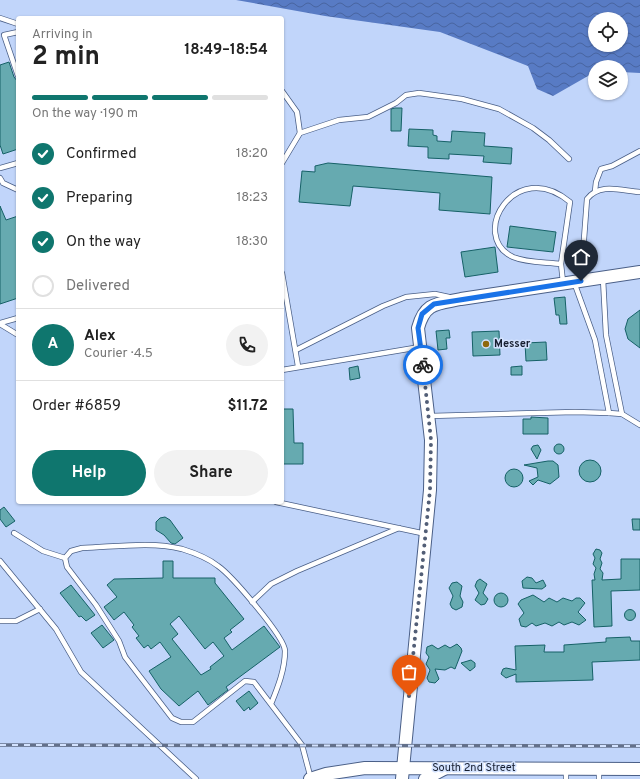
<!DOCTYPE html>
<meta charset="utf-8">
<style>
body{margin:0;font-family:Overpass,sans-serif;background:#f2f2f2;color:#222;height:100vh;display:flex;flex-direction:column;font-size:15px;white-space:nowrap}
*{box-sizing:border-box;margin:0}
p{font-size:13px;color:#767676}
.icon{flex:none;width:22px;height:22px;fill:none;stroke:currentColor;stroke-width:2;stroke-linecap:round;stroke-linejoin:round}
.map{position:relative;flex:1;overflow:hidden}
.details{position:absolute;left:16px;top:16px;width:268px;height:488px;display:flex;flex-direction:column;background:#fff;border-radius:4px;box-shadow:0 1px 3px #0004}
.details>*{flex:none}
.buttons{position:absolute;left:588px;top:12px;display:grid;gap:8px}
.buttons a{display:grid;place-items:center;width:40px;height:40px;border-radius:50%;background:#fff;box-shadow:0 1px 3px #0004;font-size:20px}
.pin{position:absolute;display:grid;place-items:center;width:34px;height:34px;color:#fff;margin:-41px -17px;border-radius:50% 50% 50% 0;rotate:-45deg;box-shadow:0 0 4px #0007}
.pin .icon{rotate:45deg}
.courier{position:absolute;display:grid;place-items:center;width:40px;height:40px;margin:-20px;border:3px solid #1a73e8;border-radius:50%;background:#fff;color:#222;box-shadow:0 1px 5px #0007}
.head em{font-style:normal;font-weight:700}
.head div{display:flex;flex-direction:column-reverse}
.head{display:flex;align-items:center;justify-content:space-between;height:68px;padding:0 16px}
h1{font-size:26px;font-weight:700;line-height:30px}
.bar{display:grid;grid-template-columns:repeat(4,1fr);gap:6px 4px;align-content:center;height:48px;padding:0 16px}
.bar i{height:5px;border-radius:3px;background:#e0e0e0}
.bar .current{background:#0f766e}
.bar p{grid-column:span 4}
.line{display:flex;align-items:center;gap:10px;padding:0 16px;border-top:1px solid #e0e0e0}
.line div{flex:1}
.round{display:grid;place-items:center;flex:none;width:42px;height:42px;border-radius:21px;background:#f2f2f2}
ol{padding:0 16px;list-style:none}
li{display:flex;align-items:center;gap:12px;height:44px}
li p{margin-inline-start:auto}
li .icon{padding:4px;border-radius:50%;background:#0f766e;color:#fff;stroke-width:4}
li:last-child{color:#767676}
li i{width:22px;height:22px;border:2px solid #e0e0e0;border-radius:50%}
.action{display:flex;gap:8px;margin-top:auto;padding:8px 16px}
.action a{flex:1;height:46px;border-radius:24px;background:#0f766e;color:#fff;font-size:16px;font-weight:700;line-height:46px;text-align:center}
.action a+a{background:#f2f2f2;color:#222}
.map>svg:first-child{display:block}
.water{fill:url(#water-waves);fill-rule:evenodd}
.building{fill:#66aab0;stroke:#166167;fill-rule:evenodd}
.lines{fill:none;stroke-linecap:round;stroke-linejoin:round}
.lane-casing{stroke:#4a5f87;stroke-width:6}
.secondary-casing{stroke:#4a5f87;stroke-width:14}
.lane{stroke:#fff;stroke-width:4.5}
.secondary{stroke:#fff;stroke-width:12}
.rail-casing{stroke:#63708a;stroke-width:3.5}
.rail{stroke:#d3e2fe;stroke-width:2;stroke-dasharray:6;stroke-linecap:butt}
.done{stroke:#525e76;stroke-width:4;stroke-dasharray:0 7.2}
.route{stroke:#1a73e8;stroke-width:5}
.poi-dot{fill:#8e690c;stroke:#d3e2fe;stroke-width:1.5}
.labels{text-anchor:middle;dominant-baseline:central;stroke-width:3;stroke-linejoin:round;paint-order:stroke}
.poi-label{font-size:11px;font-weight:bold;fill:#161e2f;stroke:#d3e2fe;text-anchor:start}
.street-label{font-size:11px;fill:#161e2f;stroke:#d3e2fe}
</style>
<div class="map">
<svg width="640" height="779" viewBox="0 0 640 779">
<defs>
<pattern id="water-waves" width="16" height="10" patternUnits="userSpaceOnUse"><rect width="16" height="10" fill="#587bc4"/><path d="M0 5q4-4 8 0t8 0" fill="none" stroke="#4864a0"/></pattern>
</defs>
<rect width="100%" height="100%" fill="#c1d5fa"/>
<path class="water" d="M236 0H640V73L621 72V67H595V72L553 96 537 89 528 66 440 32 325 16ZM595 19H621V45H595Z"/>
<g class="building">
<path d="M9 62 14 77 18 82V149L3 154 0 145V65Z"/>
<path d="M395 108H402L401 131H391V109Z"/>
<path d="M409 129 433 130V135L437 136V141L451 142 452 131 485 133 484 146 512 148 511 164 483 162 484 156 449 154V159L428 158V147L408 146Z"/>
<path d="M328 163 492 177 490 214 439 210 440 193 353 186 350 206 299 202 302 171 315 172V166Z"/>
<path d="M0 206 6 220 18 216V298L0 304Z"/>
<path d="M510 226 556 232 553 252 507 247Z"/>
<path d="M495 247 498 272 465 277 461 252Z"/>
<path d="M565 297 567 324H560L559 315H556L554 298Z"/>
<path d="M640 310V348L628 339 625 329 628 319Z"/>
<path d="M449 330 450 338H446L447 349 438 350 436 331Z"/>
<path d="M499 331 500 355 473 356 472 332Z"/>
<path d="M546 342 547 360 526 361 525 343Z"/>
<path d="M358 366 360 378 350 380 349 368Z"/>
<path d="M522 366V375H511V367Z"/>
<path d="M282 409H293L294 443H303V464H282Z"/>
<path d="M531 417 548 418V434H523V419H531Z"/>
<circle cx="559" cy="449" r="5"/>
<path d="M538 445 541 450 537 459 531 449 533 446Z"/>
<circle cx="590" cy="471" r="11"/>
<path d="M548 461H553L558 465 559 477 550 484 538 480 533 485 529 481 538 477 537 468 524 465Z"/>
<circle cx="514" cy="478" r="9"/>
<path d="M4 507 15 521 6 527 0 519V510Z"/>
<path d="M165 517 170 520 183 538 175 544 171 543 164 535 156 530V522L160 518Z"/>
<path d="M632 519H640V530H633Z"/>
<path d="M596 549 600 550 602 553 600 559 602 563 600 569 603 573 602 580 621 579V559H640V590L611 591 612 626 594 627 592 580H595L594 574 596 568 593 564 595 558 593 554Z"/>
<path d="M163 561H173V578H215V583L244 619 230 630 232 632 224 638 232 650 264 626 280 647 226 687 228 690 208 705 198 691 179 706 161 689 149 671 171 657 160 642 151 649 148 645 144 648 136 638 139 636 132 627 134 625 124 612 114 620 104 607 117 597 107 585 114 579 163 578ZM179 616 205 649 213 642 224 656 210 667 211 669 201 675 172 639 178 634 170 624Z"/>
<path d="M527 577 532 578 536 583 543 580 546 586 542 589 523 588 522 581Z"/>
<path d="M480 579 487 584 483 593 488 599 485 604 481 605 475 600 479 593 475 586 477 581Z"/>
<path d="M457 582 462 586 460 596 463 602 462 607 456 610 452 608 450 604 453 596 449 588 452 583Z"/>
<path d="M71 585 95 615 86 621 81 616 79 617 60 593Z"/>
<circle cx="501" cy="600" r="7"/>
<path d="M533 595 544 602 549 598 557 602 563 598 572 601 576 598H580L585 603 578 612 586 620 579 625 572 622 564 625 559 622 552 626 545 623 536 626 532 623 526 627 521 626 519 619 524 613 518 604 521 600Z"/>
<circle cx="630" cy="615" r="5.5"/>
<path d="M102 625 114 640 103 648 91 633Z"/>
<path d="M630 637 631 641H640V660L592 662 593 680 516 682V674L506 678 501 674 503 669 506 668 516 670 515 646 545 645 544 652H564V645L606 642V638Z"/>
<path d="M457 644 461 648 462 651 455 669 451 667 445 670 435 669 439 679 435 683 429 682 427 678 430 670 426 664 429 657 426 653 427 647 432 645 438 649 445 645 450 648Z"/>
<path d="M471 660 475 663V667L470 671 461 663Z"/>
<path d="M249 691 258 703 250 710 249 707 244 711 236 701Z"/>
</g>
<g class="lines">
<defs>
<g id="lane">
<path d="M0 18 18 24"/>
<path d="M18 32 4 35 18 76"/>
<path d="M282 91 297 112 300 133"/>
<path d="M282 163 300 133 339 120 368 117 396 103 406 95 419 93 462 99 499 109 533 128 549 140 569 159"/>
<path d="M0 168 18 163"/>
<path d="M0 178 3 183 18 190"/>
<path d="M595 191 596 182 601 169 612 166 640 151"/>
<path d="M561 264 570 202C515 156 468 236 513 257 527 263 546 262 561 264L563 282"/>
<path d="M282 273 298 366"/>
<path d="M581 279 587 199C600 182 622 191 640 192"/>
<path d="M603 279 606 335 622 414"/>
<path d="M574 282 595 340 609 413"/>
<path d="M0 323 18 318"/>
<path d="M0 324 18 335"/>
<path d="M296 350 383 306 406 297 435 294 449 297"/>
<path d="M282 370 420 347"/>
<path d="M430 416 575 412 609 413 622 414 640 425"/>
<path d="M276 502 426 534"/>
<path d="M14 533 43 551 65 558"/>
<path d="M0 561 56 629 81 672 196 779"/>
<path d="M252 602 271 584 297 571 399 528"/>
<path d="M0 621H16L40 609"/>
<path d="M271 704C278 687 285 669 285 651 285 637 231 575 218 566 208 558 195 553 182 549 151 541 114 547 82 548L71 551 65 558 67 567 96 605 119 641 125 657 172 718 181 722H193L245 681 254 682 302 745 311 779"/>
<path d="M566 770V779"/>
<path d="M599 770V779"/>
</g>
<g id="secondary">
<path d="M310 779 326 774 365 768 640 769"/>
<path d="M402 779 430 490 431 440 418 328C425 302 437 304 461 299L640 272"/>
<path d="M425 779 444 769"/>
</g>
</defs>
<use href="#lane" class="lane-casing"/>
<use href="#secondary" class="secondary-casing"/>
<use href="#lane" class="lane"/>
<use href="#secondary" class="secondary"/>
<defs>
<path id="rail" d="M0 745 640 746"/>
</defs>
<use href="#rail" class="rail-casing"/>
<use href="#rail" class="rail"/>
</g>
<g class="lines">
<path class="done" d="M409 696 430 490 431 440 423 365"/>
<path class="route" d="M423 365 418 328 422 314 434 304 581 281"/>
</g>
<circle class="poi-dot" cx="486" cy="344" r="4"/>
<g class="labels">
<g class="poi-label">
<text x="494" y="344">Messer</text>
</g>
<g class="street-label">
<text x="474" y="768">South 2nd Street</text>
</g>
</g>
</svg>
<div class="buttons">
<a><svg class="icon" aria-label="locate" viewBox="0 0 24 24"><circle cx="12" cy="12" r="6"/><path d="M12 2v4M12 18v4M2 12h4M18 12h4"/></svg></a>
<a><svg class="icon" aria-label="layers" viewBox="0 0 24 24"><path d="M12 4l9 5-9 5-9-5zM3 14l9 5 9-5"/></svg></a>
</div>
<div class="pin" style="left:409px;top:696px;background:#ea580c"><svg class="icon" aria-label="bag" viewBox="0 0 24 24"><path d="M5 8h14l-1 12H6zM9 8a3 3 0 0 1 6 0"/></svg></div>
<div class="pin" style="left:581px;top:281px;background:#1f2937"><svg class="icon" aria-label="home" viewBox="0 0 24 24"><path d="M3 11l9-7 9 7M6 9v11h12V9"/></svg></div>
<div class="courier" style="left:423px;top:365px"><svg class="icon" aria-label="bike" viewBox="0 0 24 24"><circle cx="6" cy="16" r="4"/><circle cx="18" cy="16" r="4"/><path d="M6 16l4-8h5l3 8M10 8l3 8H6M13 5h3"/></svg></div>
<section class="details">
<div class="head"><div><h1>2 min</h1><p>Arriving in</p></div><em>18:49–18:54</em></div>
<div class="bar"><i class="current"></i><i class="current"></i><i class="current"></i><i></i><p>On the way · 190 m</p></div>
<ol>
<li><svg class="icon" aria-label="check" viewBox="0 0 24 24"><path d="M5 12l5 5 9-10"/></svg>Confirmed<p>18:20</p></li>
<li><svg class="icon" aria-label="check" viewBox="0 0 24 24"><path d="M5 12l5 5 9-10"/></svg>Preparing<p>18:23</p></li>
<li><svg class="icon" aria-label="check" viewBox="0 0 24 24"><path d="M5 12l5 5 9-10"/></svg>On the way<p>18:30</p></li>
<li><i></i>Delivered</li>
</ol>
<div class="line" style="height:72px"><b class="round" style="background:#0f766e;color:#fff">A</b><div><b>Alex</b><p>Courier · 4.5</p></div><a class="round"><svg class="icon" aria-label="phone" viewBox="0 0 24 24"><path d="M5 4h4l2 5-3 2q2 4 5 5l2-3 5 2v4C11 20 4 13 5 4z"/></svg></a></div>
<div class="line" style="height:52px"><div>Order #6859</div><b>$11.72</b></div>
<div class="action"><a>Help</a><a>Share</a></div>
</section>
</div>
